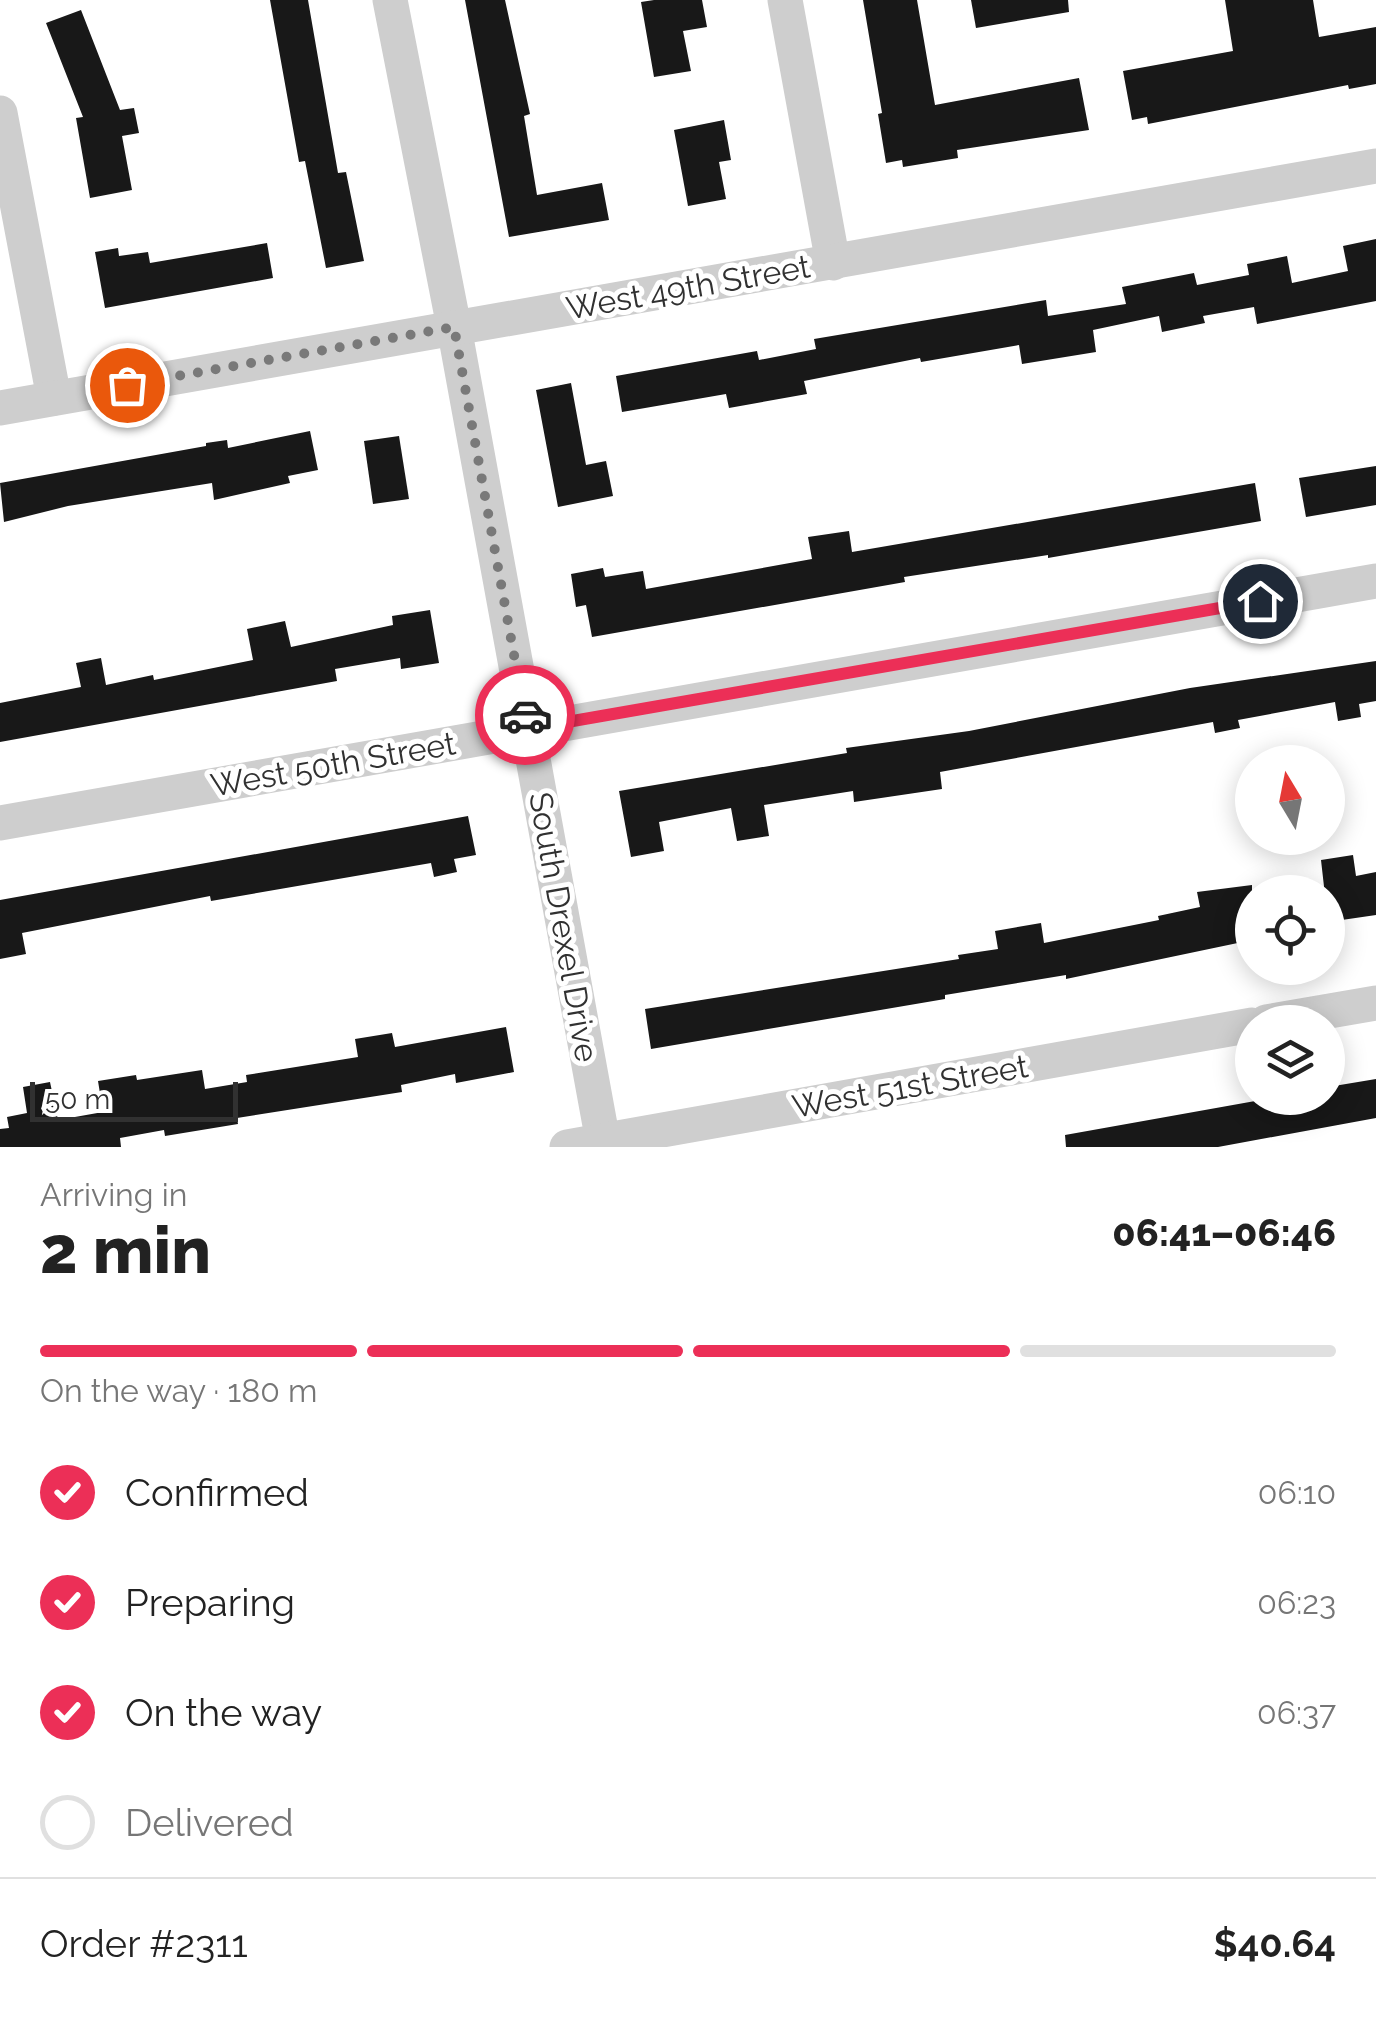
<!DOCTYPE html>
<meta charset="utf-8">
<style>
body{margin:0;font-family:Raleway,sans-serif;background:#f6f6f6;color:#222;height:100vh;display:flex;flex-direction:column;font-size:38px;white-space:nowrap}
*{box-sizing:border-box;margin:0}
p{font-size:32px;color:#767676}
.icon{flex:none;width:55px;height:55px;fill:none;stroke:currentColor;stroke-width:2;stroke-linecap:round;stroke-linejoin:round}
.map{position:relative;height:1147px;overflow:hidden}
.details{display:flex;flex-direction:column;background:#fff;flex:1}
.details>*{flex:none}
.needle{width:65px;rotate:350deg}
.buttons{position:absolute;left:1235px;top:745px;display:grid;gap:20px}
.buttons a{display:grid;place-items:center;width:110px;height:110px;border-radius:50%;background:#fff;box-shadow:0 5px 25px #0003;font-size:50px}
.scale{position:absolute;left:30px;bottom:25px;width:208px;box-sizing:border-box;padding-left:10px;border:5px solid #313131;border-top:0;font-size:28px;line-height:35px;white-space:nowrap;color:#313131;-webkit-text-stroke:8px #fff;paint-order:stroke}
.pin{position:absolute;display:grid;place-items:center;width:85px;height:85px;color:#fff;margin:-42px;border:5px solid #fff;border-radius:50%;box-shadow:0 2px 10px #0007}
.courier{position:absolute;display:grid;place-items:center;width:100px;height:100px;margin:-50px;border:8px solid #ec2f57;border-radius:50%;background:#fff;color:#222;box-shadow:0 2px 12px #0007}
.summary em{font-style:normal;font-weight:800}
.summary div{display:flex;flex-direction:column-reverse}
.summary{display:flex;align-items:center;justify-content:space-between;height:170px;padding:0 40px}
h1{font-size:65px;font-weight:800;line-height:75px}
.bar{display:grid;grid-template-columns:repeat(4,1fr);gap:15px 10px;align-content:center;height:120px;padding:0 40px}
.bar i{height:12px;border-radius:8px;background:#e0e0e0}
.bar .selected{background:#ec2f57}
.bar p{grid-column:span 4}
.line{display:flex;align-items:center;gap:25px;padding:0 40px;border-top:2px solid #e0e0e0}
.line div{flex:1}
ol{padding:0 40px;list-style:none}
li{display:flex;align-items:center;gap:30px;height:110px}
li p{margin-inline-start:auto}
li .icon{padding:10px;border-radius:50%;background:#ec2f57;color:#fff;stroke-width:4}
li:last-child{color:#767676}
li i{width:55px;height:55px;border:5px solid #e0e0e0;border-radius:50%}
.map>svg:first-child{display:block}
.building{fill:#181818}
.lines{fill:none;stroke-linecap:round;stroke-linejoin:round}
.minor{stroke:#cecece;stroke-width:35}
.done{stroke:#797979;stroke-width:10;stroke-dasharray:0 18}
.route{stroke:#ec2f57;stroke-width:12}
.labels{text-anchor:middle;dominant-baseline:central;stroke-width:10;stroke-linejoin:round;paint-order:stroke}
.street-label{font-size:32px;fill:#313131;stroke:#fff}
</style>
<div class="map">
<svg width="1376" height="1147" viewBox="0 0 1376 1147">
<rect width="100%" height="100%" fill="#fff"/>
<g class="building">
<path d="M270 0H308L338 173 346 172 364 261 326 268 305 161 299 162Z"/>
<path d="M465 0H505L530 114 524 116 537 195 602 183 609 220 509 237Z"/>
<path d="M654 0H702L707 27 683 31 691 71 654 77 641 2Z"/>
<path d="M863 0H917L935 105 1079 78 1089 130 957 150 958 158 903 167 902 160 886 163 878 114 882 113Z"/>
<path d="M971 0H1068L1069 12 976 28Z"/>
<path d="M1225 0H1313L1319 37 1376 27V84L1349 89 1348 85 1148 124 1147 117 1132 120 1123 71 1233 51Z"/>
<path d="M81 10 120 110 134 108 139 133 122 136 132 190 90 198 76 118 83 117 46 23Z"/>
<path d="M724 120 731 160 719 162 726 199 688 206 674 130Z"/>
<path d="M1376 239V301L1257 324 1254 307 1203 316 1205 323 1162 332 1159 316 1093 330 1096 352 1022 364 1019 345 921 362 920 358 804 381 807 394 729 408 726 394 622 412 616 376 757 351 759 360 816 349 814 339 1046 300 1048 316 1126 304 1122 287 1194 273 1197 285 1249 275 1247 264 1287 256 1292 283 1348 271 1343 246Z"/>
<path d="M267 243 273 278 105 308 95 252 118 248 119 256 148 252 150 263Z"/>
<path d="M571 383 586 465 606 461 613 496 558 507 536 390Z"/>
<path d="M310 431 318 470 288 476 290 483 214 500 212 483 68 506 4 522 0 483 206 446V443L227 440 228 448Z"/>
<path d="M399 436 409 499 373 504 364 441Z"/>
<path d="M1376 466V505L1306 517 1299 478Z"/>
<path d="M1255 483 1261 521 1048 558V555L904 577 905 582 592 637 586 605 576 607 571 574 603 568 605 577 643 571 646 589 812 559 808 537 849 531 852 552Z"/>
<path d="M430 610 439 663 401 669 400 658 335 669 337 681 0 742V703L81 687 76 663 101 658 106 685 153 675 154 680 253 660 247 629 285 621 291 647 393 625 392 616Z"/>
<path d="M1376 661V701L1359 704 1361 717 1338 721 1335 702 1238 720 1240 728 1215 733 1213 722 940 772 942 789 854 802 853 791 764 805 769 836 737 841 731 808 659 822 664 851 631 857 619 791 847 753 846 748 969 731 1190 688Z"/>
<path d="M468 816 476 855 454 859 457 872 434 877 431 863 211 901 210 896 22 933 26 954 0 959V900Z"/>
<path d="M1353 855 1356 876 1376 872V915L1328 922 1321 860Z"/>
<path d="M1252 885V940L1066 979V975L945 995V999L651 1049 645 1009 959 959 958 955 998 949 995 931 1041 923 1044 943 1159 920 1158 916 1200 907 1197 892Z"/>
<path d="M506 1027 514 1072 456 1083 455 1074 401 1085 402 1092 237 1118 238 1124 165 1136 164 1130 120 1138 121 1147H0V1129L9 1128 7 1117 27 1113 23 1087 50 1082 58 1120 103 1112 98 1081 136 1075 137 1080 202 1070 205 1089 247 1082 246 1075 358 1057 355 1039 392 1033 395 1047Z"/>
<path d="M1376 1079V1118L1218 1147H1066L1065 1135 1272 1098H1328V1087Z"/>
</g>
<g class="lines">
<g class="minor">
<path d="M390 0 454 327 604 1147"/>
<path d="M785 0 833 263"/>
<path d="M0 113 54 398"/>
<path d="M0 408 1376 166"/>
<path d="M0 823 1376 581"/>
<path d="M1266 1022 1376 1003"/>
<path d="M567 1147 1252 1025"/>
</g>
</g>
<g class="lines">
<path class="done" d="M127 385 454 327 525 715"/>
<path class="route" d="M525 715 527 729 1260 601"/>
</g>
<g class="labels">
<g class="street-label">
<text transform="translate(688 287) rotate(-10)">West 49th Street</text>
<text transform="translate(333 764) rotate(-10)">West 50th Street</text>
<text transform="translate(564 927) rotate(80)">South Drexel Drive</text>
<text transform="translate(910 1086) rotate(-10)">West 51st Street</text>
</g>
</g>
</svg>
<div class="buttons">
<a><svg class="needle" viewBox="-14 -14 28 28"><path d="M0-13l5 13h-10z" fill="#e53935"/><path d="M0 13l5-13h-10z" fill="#767676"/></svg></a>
<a><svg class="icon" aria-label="locate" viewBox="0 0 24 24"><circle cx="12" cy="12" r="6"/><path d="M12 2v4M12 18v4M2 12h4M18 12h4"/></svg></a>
<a><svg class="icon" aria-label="layers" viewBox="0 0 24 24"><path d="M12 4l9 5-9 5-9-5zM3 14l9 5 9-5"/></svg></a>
</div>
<div class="scale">50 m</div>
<div class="pin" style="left:127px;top:385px;background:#ea580c"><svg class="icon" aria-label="bag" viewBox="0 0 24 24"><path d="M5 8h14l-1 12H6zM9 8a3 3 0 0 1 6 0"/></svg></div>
<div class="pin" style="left:1260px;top:601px;background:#1f2937"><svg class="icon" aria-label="home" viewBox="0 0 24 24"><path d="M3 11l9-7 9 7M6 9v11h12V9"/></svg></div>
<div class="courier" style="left:525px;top:715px"><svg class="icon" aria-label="car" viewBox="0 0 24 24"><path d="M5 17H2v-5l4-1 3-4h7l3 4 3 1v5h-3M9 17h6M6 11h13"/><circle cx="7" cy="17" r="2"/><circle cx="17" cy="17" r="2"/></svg></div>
</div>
<section class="details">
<div class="summary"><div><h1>2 min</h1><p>Arriving in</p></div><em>06:41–06:46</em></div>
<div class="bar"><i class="selected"></i><i class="selected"></i><i class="selected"></i><i></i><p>On the way · 180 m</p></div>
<ol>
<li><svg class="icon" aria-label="check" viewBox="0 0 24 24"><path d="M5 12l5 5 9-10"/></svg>Confirmed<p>06:10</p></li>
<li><svg class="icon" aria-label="check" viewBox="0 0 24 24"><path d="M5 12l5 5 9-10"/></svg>Preparing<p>06:23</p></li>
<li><svg class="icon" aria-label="check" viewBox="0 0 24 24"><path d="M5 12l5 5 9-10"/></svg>On the way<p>06:37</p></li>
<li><i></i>Delivered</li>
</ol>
<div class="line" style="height:130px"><div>Order #2311</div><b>$40.64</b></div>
</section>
